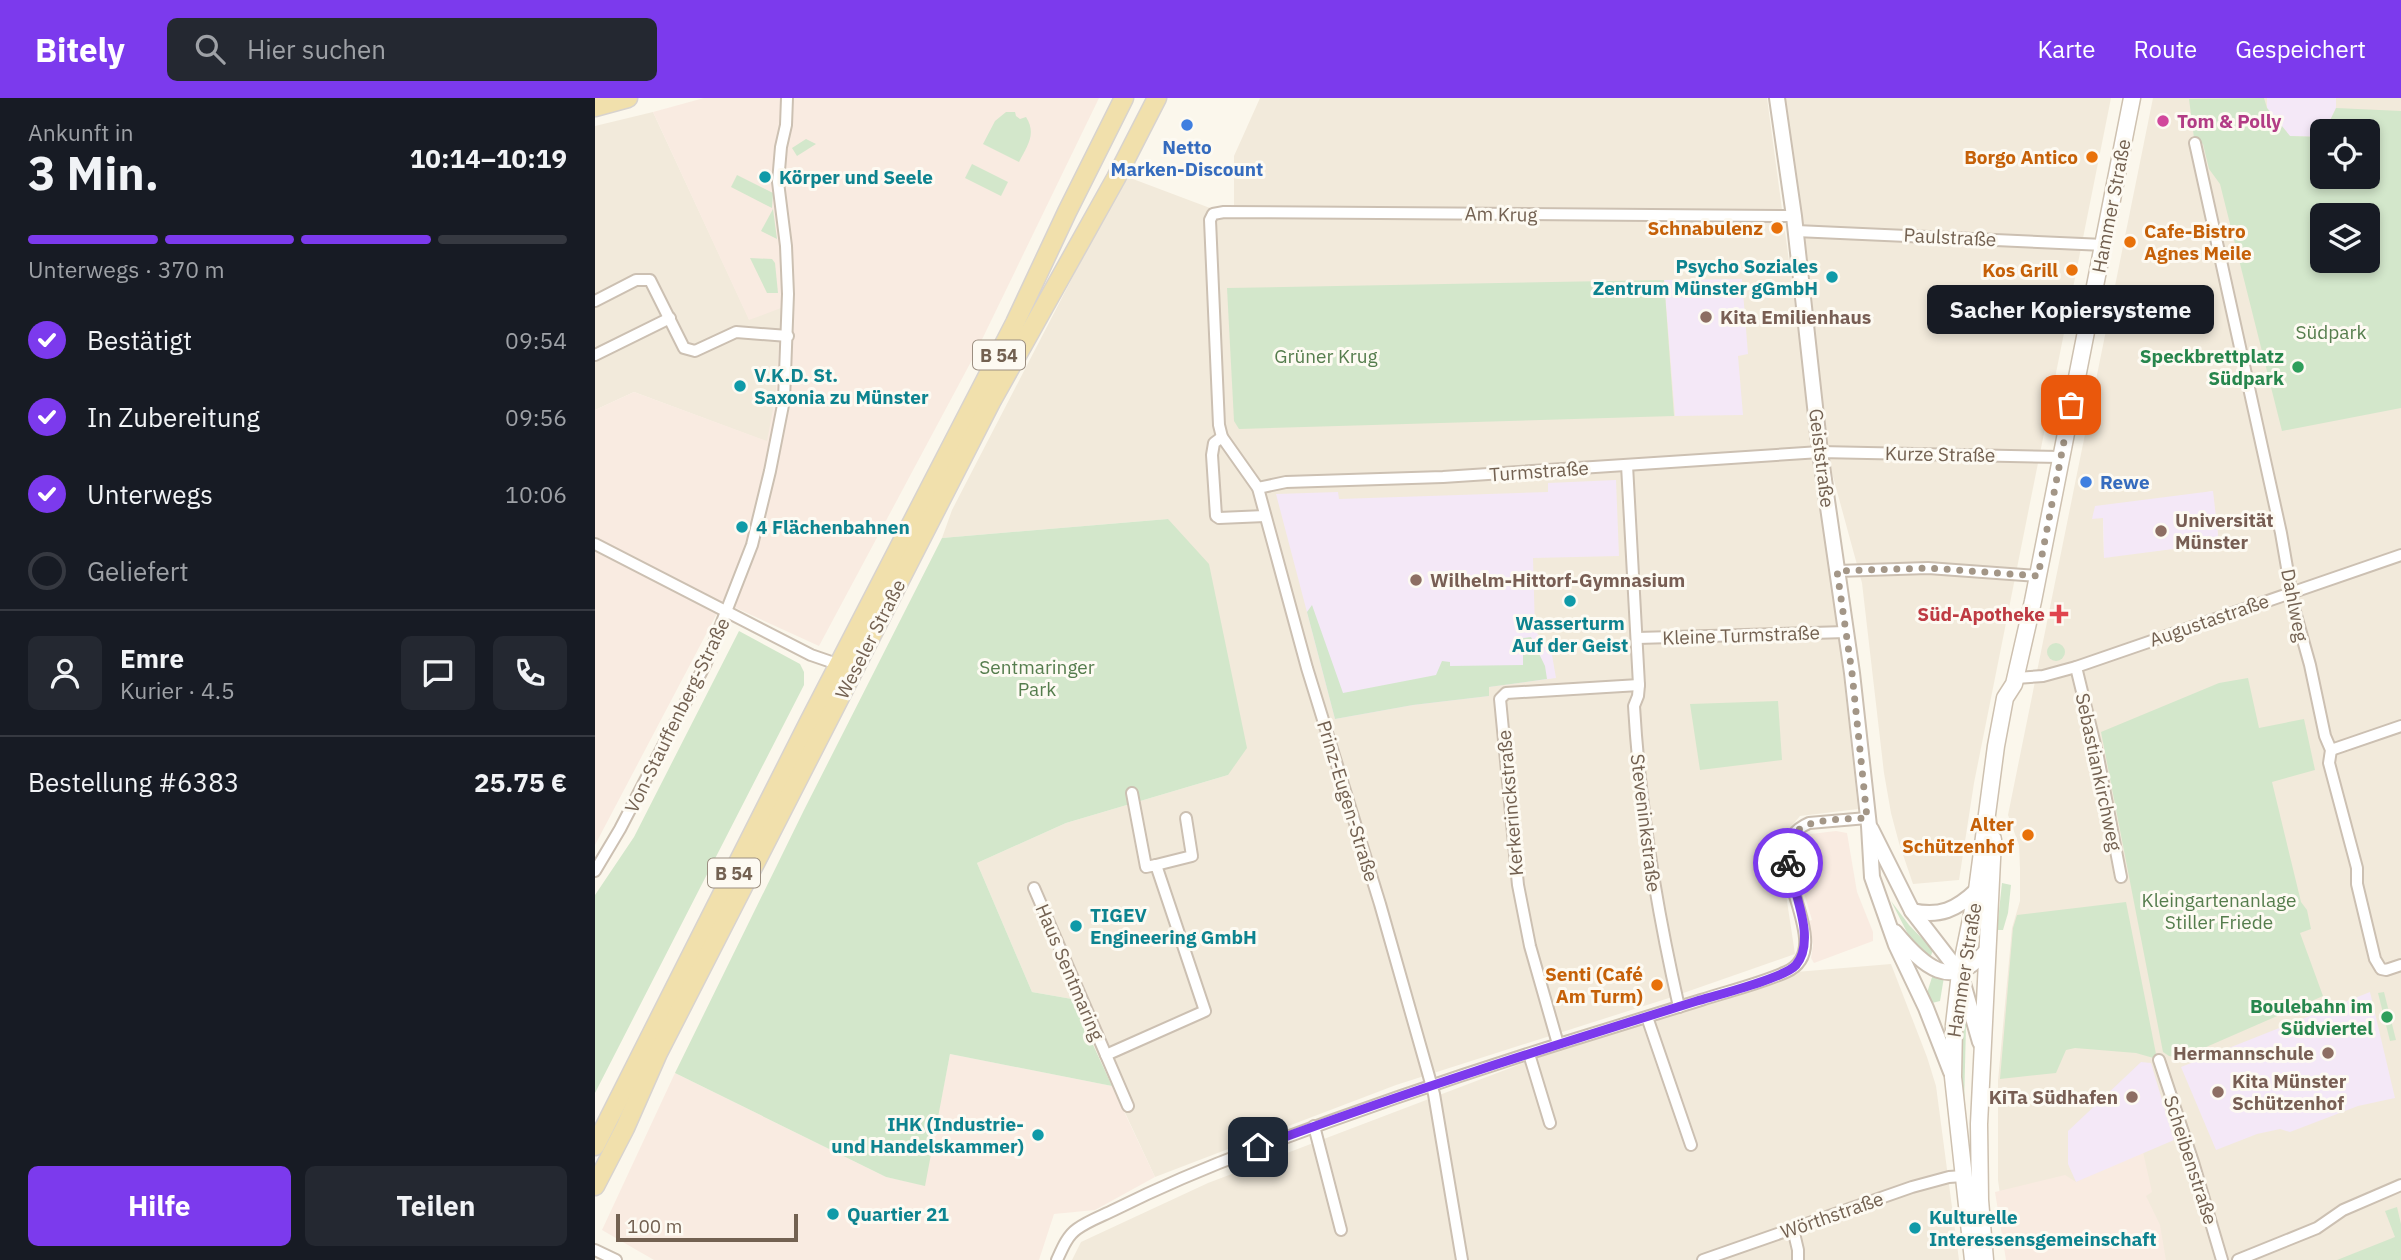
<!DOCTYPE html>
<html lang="de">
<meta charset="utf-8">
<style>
body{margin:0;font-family:"IBM Plex Sans",sans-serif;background:#242831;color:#f1f3f6;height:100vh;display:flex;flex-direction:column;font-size:26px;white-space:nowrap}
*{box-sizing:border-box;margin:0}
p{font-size:23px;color:#9ea1a6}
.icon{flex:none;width:38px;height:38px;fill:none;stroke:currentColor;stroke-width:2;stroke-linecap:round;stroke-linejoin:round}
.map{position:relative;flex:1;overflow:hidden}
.panel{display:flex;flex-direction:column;background:#171b24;width:595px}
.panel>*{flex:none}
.tools{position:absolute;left:1715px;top:21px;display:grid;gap:14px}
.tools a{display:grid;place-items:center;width:70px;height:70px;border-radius:10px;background:#171b24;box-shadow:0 4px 10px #0003;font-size:35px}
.scale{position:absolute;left:21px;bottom:18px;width:182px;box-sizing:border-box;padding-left:7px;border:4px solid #736151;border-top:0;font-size:19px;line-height:24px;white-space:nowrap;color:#736151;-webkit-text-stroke:5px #fdfaf2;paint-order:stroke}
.pin{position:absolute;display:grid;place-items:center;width:60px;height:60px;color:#fff;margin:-30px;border-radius:14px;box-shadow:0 4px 10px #0006}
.courier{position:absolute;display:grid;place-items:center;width:70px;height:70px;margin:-35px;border:5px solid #7c3aed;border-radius:50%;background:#fff;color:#222;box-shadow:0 2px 9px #0007}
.bubble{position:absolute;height:49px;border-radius:10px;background:#171b24;box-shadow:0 4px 10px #0003;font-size:23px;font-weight:700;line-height:49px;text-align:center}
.overview em{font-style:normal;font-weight:700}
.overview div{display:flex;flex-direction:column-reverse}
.overview{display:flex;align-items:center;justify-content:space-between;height:119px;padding:0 28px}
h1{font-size:46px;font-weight:700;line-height:52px}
.bar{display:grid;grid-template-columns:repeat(4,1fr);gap:10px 7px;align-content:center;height:84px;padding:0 28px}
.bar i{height:9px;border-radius:5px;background:#363941}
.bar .active{background:#7c3aed}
.bar p{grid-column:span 4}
.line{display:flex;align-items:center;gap:18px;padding:0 28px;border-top:2px solid #363941}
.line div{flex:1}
.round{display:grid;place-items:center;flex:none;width:74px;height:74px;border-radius:10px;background:#242831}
ol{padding:0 28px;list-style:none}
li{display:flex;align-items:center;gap:21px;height:77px}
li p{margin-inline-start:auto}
li .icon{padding:7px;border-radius:50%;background:#7c3aed;color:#fff;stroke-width:4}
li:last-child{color:#9ea1a6}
li i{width:38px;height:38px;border:4px solid #363941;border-radius:50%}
.cta{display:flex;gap:14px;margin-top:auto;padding:14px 28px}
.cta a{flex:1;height:80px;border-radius:10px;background:#7c3aed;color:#fff;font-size:28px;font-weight:700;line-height:80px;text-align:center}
.cta a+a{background:#242831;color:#f1f3f6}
header{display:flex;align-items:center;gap:42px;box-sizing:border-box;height:98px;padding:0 35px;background:#7c3aed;color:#fff}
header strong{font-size:33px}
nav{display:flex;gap:38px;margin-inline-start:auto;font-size:24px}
.search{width:490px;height:63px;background:#242831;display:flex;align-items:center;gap:18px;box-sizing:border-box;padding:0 24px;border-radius:10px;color:#9ea1a6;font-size:26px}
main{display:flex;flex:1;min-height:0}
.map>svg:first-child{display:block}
.residential{fill:#f2eadb;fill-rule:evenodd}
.commercial{fill:#f9ebe1}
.education{fill:#f4e8f7}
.green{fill:#d3e7cb;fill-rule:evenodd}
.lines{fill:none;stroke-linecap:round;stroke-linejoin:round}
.minor-casing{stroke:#ccc0b2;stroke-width:14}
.tertiary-casing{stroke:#ccc0b2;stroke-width:18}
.secondary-casing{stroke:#cec1b0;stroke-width:19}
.primary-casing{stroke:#d8d3ce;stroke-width:21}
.minor{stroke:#fff;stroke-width:10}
.tertiary{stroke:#fff;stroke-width:14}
.secondary{stroke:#fff;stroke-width:16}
.primary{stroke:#f1e0ac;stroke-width:18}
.done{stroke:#a39687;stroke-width:7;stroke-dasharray:0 12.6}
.route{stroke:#7c3aed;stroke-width:9}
.hotel-dot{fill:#d1479c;stroke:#fdfaf2;stroke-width:2.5}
.shop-dot{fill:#3f7fe0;stroke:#fdfaf2;stroke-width:2.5}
.food-dot{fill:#e8710a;stroke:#fdfaf2;stroke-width:2.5}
.culture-dot{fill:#0f9aa8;stroke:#fdfaf2;stroke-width:2.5}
.education-dot{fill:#8d6e63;stroke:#fdfaf2;stroke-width:2.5}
.leisure-dot{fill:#2e9e5b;stroke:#fdfaf2;stroke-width:2.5}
.health-dot{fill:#e0444e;stroke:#fdfaf2;stroke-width:2.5}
.labels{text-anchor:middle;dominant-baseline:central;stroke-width:6;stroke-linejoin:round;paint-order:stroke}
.shield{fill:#fdfaf2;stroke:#9c8f81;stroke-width:2}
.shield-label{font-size:18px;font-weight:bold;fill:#736151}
.hotel-label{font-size:19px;font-weight:bold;fill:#b23c85;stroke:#fdfaf2;text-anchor:start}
.shop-label{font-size:19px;font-weight:bold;fill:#366cbe;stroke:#fdfaf2}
.food-label{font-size:19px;font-weight:bold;fill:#c56008;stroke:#fdfaf2;text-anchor:end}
.culture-label{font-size:19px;font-weight:bold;fill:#0d838f;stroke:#fdfaf2;text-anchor:start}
.street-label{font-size:19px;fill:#736151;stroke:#fdfaf2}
.education-label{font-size:19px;font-weight:bold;fill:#785e54;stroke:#fdfaf2;text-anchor:start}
.park-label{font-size:19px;fill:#557d4d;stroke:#fdfaf2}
.leisure-label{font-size:19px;font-weight:bold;fill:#27864d;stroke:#fdfaf2;text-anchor:end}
.health-label{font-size:19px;font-weight:bold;fill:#be3a42;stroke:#fdfaf2;text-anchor:end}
</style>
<header>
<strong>Bitely</strong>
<div class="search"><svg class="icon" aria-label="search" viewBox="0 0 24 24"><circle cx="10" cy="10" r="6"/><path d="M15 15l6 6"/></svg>Hier suchen</div>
<nav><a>Karte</a><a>Route</a><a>Gespeichert</a></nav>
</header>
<main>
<section class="panel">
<div class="overview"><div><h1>3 Min.</h1><p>Ankunft in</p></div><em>10:14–10:19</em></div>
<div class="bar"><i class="active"></i><i class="active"></i><i class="active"></i><i></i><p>Unterwegs · 370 m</p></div>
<ol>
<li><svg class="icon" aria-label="check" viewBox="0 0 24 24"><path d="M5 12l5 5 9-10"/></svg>Bestätigt<p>09:54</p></li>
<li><svg class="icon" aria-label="check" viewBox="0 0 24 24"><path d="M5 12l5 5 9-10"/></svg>In Zubereitung<p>09:56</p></li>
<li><svg class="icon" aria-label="check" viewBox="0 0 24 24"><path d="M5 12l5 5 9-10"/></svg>Unterwegs<p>10:06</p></li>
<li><i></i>Geliefert</li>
</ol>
<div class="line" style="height:126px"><a class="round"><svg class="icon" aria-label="person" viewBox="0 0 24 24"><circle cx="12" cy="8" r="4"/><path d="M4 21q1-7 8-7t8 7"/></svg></a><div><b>Emre</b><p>Kurier · 4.5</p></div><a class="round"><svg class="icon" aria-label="chat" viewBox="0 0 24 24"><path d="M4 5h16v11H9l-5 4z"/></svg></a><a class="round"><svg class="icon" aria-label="phone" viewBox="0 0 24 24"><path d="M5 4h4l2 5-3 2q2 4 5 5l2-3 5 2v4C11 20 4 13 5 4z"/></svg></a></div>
<div class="line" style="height:91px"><div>Bestellung #6383</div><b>25.75 €</b></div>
<div class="cta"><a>Hilfe</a><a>Teilen</a></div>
</section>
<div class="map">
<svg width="1806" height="1162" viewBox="0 0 1806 1162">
<rect width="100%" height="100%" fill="#fbf7ec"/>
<g class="residential">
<path d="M665 0H1172L1241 512 1263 711 1205 718 1183 744 1200 856 1074 900 801 987 560 1079 477 901 437 894 382 765 471 725 633 677 573 421 347 440 357 412 530 78 615 110H639V58Z"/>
<path d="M1187 0H1516L1379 685 1364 782 1318 786 1304 745 1296 715 1289 675 1267 485 1234 364 1202 77Z"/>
<path d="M1558 0H1806V1162H1414L1403 1082V983L1417 830 1425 803V771L1424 747 1413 717ZM1727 33H1773V79H1727ZM1727 117H1773V163H1727ZM1617 393 1624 445 1509 459 1508 419Z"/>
<path d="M58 14 154 221 187 209 181 296 173 344 39 294 0 312V28Z"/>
<path d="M1296 866 1332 959 1341 988 1364 1162H477L486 1144 613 1085 957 954 1201 874Z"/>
</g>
<g class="commercial">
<path d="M109 0H504L378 260 224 548 128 504 0 747V312L39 294 172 343 181 296 186 210 154 222 58 14Z"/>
<path d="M1241 733 1252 735 1262 794 1278 834V843L1219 865 1216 860 1218 847 1214 823 1217 822 1207 788H1202L1197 759 1200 749 1207 741 1216 736Z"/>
<path d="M355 956 517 988 560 1079 500 1112 459 1116 444 1162H59L7 1132 80 975 291 1079 329 1087Z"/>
<path d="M1548 1054 1557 1094 1551 1098 1565 1127 1571 1162H1411L1400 1094 1470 1077 1481 1084Z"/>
</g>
<g class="education">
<path d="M1672 0H1741V10L1730 33H1727V39L1695 38 1672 10Z"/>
<path d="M1147 181 1153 256 1143 258 1148 317 1080 318 1069 182Z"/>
<path d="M1021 382 1024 458 938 460 940 532 957 557 961 580 894 589V598L818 607 740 621 681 396 743 394 744 401 953 394V385Z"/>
<path d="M1618 393 1624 445 1509 460 1508 420 1497 421 1500 408Z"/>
<path d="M1775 894 1800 1000 1763 1008 1695 1034 1685 1031 1662 1036 1621 1052 1586 969Z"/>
<path d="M1546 964 1556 965 1579 1042 1481 1084 1473 1066V1033Z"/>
</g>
<g class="green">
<path d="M1669 0 1672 10 1695 38 1727 39V79H1773V33H1730L1741 10 1806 13V310L1687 333 1625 86 1614 71 1608 46 1599 40 1594 1ZM1727 117H1773V163H1727Z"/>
<path d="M411 14H420L421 18 425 21 431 19C442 36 432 48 424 64L388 46 400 23Z"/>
<path d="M211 41 221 46 202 58 197 50Z"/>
<path d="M377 66 413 84 406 98 370 80Z"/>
<path d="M142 77 178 95 177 110 136 89Z"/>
<path d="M178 111 182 141 166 133Z"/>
<path d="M155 160 177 161 180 165 183 195H172Z"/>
<path d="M1069 182 1079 318 644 331 639 323 632 190Z"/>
<path d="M573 421 614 466 652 650 633 677 471 725 382 765 437 894 477 901 517 988 355 956 330 1088 291 1079 80 975 209 712 347 440Z"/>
<path d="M717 507 748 595 841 577 847 563 855 564V568L928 567V540L936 539 950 568 952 581 894 589V598L818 607 740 621 712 514Z"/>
<path d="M144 533 205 566 209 574V587L0 995V797L39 739Z"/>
<circle cx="1461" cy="554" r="9"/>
<path d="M1653 580 1664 630 1709 621 1720 672 1677 684 1706 804 1712 812 1716 831 1705 835 1728 898 1586 960 1574 958 1568 954 1506 634 1624 585Z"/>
<path d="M1183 603 1187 662 1105 672 1095 606Z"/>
<path d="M1407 785 1416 787 1413 815 1408 832H1402Z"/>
<path d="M1296 803 1314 827 1338 852 1334 863 1315 840Z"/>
<path d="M1531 804 1562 961 1541 955 1480 950 1471 952 1461 975 1405 981 1418 830 1422 817Z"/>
<path d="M1338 876 1349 879 1345 903 1337 905 1332 895Z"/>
<path d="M1789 894 1801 942 1795 943 1783 895Z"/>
<path d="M1367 912 1371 927 1369 1009 1363 968Z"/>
<path d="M1802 1109 1806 1126V1162H1742L1800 1139 1790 1113Z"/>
</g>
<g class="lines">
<defs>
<g id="minor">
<path d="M1600 45 1686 435 1699 510 1715 567 1730 638 1736 652 1734 665 1762 770V786L1780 861 1786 871 1791 872 1806 867"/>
<path d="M1201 133 1509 147"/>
<path d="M0 203 41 182H55L89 250 100 253 141 234 193 238"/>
<path d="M0 257 75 220"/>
<path d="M627 339 619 345 617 357 621 418 624 420 670 418"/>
<path d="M1032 367 1044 587 1043 598 1039 608C1045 712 1061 808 1084 909"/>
<path d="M663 390 691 384 848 379 1225 354 1465 359"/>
<path d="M0 446 216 557 248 568"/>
<path d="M1242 473 1333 470 1443 478"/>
<path d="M1042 540 1251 534"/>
<path d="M1481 569 1503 659 1526 779"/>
<path d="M1421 580 1448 578 1481 569 1806 457"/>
<path d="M1736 652 1806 628"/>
<path d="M561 767 597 758 591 720"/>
<path d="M0 773 25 731 111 565 157 447 175 373 189 302 193 196 191 148 183 84 186 49 191 27 192 0"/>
<path d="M439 790 533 1008"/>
<path d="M1052 919 1096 1047"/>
<path d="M963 946 935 848 923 787 905 601 911 595 1044 587"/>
<path d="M934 956 955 1025"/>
<path d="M511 957 610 913 561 767 551 769 537 695"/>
<path d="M1564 962 1598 1064 1627 1162"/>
<path d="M719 1028 746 1132"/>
<path d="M1198 1131 1203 1152V1162"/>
<path d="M0 1152 21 1162"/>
<path d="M462 1162C467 1151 472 1138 482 1131 493 1123 507 1118 519 1112 565 1089 612 1069 660 1051 760 1013 862 978 964 946 1011 931 1059 917 1106 902 1134 893 1164 886 1191 874 1249 848 1151 752 1214 725L1272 720"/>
<path d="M867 1162 839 996 785 806 712 570 663 390 627 339 624 327 615 122 618 116 629 114 1199 118"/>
<path d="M1108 1162 1317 1089 1354 1079 1368 1078"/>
<path d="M1643 1162 1722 1130 1748 1112 1806 1087"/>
</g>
<g id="tertiary">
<path d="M1182 0 1199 118 1225 354 1257 575 1274 728 1277 779 1301 847 1331 910 1356 974"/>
<path d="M1276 731 1317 813 1365 875 1385 944"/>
<path d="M1317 813C1345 819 1361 812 1382 792"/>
<path d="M1300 834C1328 868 1356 895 1392 852"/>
</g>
<g id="secondary">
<path d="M1378 1162 1358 979 1359 927 1365 875 1382 792 1401 648 1410 600 1419 586 1438 503 1537 0"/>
<path d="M1390 1162 1385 1102 1384 1026 1398 741"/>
</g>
<g id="primary">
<path d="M0 9 33 0"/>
<path d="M0 1048 214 624 420 225 472 114 529 0"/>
<path d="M0 1088 30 1030 63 955 396 304 521 80 562 0"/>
</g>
</defs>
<use href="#minor" class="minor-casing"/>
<use href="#tertiary" class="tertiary-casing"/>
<use href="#secondary" class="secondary-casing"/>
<use href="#primary" class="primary-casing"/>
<use href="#minor" class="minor"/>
<use href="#tertiary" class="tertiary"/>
<use href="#secondary" class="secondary"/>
<use href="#primary" class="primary"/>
</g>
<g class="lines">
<path class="done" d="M1193 765C1185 717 1240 722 1272 720L1257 575 1242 473 1334 470 1443 478 1476 307"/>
<path class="route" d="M663 1049C807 995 954 949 1102 903 1122 897 1190 880 1201 867 1222 842 1198 793 1193 765"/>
</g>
<circle class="hotel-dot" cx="1568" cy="23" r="7"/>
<g class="shop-dot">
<circle cx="592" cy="27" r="7"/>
<circle cx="1491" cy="384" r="7"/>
</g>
<g class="food-dot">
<circle cx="1497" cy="59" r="7"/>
<circle cx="1182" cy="130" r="7"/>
<circle cx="1535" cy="144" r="7"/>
<circle cx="1477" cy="172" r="7"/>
<circle cx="1433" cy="737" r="7"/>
<circle cx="1062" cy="887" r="7"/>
</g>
<g class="culture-dot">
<circle cx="170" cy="79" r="7"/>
<circle cx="1237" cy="179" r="7"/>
<circle cx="145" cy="288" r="7"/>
<circle cx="147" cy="429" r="7"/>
<circle cx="975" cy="503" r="7"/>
<circle cx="481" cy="828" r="7"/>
<circle cx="443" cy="1037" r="7"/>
<circle cx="238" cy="1116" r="7"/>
<circle cx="1320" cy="1130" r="7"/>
</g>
<g class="education-dot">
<circle cx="1111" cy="219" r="7"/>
<circle cx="1566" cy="433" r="7"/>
<circle cx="821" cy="482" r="7"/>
<circle cx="1733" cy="955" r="7"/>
<circle cx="1623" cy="994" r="7"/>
<circle cx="1537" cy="999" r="7"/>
</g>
<g class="leisure-dot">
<circle cx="1703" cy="269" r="7"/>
<circle cx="1792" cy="919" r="7"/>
</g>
<path class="health-dot" d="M1460.5 505.5h7v7h7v7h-7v7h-7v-7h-7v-7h7z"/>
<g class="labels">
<g class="shield">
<rect x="378" y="242.5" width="52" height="29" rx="5"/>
<rect x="113" y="760.5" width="52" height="29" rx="5"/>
</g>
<g class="shield-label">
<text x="404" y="257">B 54</text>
<text x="139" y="775">B 54</text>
</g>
<g class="hotel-label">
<text x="1582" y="23">Tom &amp; Polly</text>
</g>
<g class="shop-label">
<text x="592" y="49">Netto<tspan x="592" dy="22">Marken-Discount</tspan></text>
<text x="1505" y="384" text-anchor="start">Rewe</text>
</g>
<g class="food-label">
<text x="1483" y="59">Borgo Antico</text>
<text x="1168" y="130">Schnabulenz</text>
<text x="1549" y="133" text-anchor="start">Cafe-Bistro<tspan x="1549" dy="22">Agnes Meile</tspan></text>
<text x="1463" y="172">Kos Grill</text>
<text x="1419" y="726">Alter<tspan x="1419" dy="22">Schützenhof</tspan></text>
<text x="1048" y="876">Senti (Café<tspan x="1048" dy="22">Am Turm)</tspan></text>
</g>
<g class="culture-label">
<text x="184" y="79">Körper und Seele</text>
<text x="1223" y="168" text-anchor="end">Psycho Soziales<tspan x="1223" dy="22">Zentrum Münster gGmbH</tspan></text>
<text x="159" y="277">V.K.D. St.<tspan x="159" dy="22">Saxonia zu Münster</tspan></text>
<text x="161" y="429">4 Flächenbahnen</text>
<text x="975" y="525" text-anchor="middle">Wasserturm<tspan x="975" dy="22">Auf der Geist</tspan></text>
<text x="495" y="817">TIGEV<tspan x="495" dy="22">Engineering GmbH</tspan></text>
<text x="429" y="1026" text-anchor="end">IHK (Industrie-<tspan x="429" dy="22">und Handelskammer)</tspan></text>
<text x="252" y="1116">Quartier 21</text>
<text x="1334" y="1119">Kulturelle<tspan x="1334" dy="22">Interessensgemeinschaft</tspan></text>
</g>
<g class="street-label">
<text transform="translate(1516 108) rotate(-79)">Hammer Straße</text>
<text transform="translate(906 116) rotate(1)">Am Krug</text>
<text transform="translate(1355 139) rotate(3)">Paulstraße</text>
<text transform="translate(1345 356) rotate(1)">Kurze Straße</text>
<text transform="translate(1227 360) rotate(83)">Geiststraße</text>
<text transform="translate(944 373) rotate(-4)">Turmstraße</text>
<text transform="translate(1700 507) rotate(79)">Dahlweg</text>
<text transform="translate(1614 522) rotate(-19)">Augustastraße</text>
<text transform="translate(1146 537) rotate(-2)">Kleine Turmstraße</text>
<text transform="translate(275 541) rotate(-63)">Weseler Straße</text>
<text transform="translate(82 617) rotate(-64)">Von-Stauffenberg-Straße</text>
<text transform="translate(1504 674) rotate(78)">Sebastiankirchweg</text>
<text transform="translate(753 703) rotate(73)">Prinz-Eugen-Straße</text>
<text transform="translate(915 705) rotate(-95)">Kerkerinckstraße</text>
<text transform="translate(1051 725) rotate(83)">Steveninkstraße</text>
<text transform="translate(1369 872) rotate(-81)">Hammer Straße</text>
<text transform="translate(475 874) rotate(67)">Haus Sentmaring</text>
<text transform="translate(1596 1062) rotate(72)">Scheibenstraße</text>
<text transform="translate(1237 1117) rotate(-19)">Wörthstraße</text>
</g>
<g class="education-label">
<text x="1125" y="219">Kita Emilienhaus</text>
<text x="1580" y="422">Universität<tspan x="1580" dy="22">Münster</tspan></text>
<text x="835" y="482">Wilhelm-Hittorf-Gymnasium</text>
<text x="1719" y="955" text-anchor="end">Hermannschule</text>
<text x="1637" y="983">Kita Münster<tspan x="1637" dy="22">Schützenhof</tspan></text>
<text x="1523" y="999" text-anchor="end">KiTa Südhafen</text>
</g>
<g class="park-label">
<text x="1736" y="234">Südpark</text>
<text x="731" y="258">Grüner Krug</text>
<text x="442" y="569">Sentmaringer<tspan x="442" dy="22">Park</tspan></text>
<text x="1624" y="802">Kleingartenanlage<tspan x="1624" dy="22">Stiller Friede</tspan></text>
</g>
<g class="leisure-label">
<text x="1689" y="258">Speckbrettplatz<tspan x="1689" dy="22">Südpark</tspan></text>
<text x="1778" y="908">Boulebahn im<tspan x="1778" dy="22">Südviertel</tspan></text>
</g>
<g class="health-label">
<text x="1450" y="516">Süd-Apotheke</text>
</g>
</g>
</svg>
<div class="tools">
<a><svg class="icon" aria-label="locate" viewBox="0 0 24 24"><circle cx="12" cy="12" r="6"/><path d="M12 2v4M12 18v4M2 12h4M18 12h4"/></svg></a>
<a><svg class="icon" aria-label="layers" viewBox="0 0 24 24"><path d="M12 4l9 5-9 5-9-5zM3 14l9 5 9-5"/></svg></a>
</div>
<div class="scale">100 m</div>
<div class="pin" style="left:1476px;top:307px;background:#ea580c"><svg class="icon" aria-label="bag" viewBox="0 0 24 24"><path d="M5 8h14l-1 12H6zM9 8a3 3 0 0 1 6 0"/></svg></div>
<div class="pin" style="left:663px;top:1049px;background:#1f2937"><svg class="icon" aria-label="home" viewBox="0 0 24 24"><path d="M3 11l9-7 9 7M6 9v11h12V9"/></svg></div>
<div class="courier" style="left:1193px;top:765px"><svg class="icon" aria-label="bike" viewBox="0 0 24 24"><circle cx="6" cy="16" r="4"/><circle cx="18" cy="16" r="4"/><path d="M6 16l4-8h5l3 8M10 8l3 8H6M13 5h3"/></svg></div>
<div class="bubble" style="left:1332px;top:187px;width:287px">Sacher Kopiersysteme</div>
</div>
</main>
